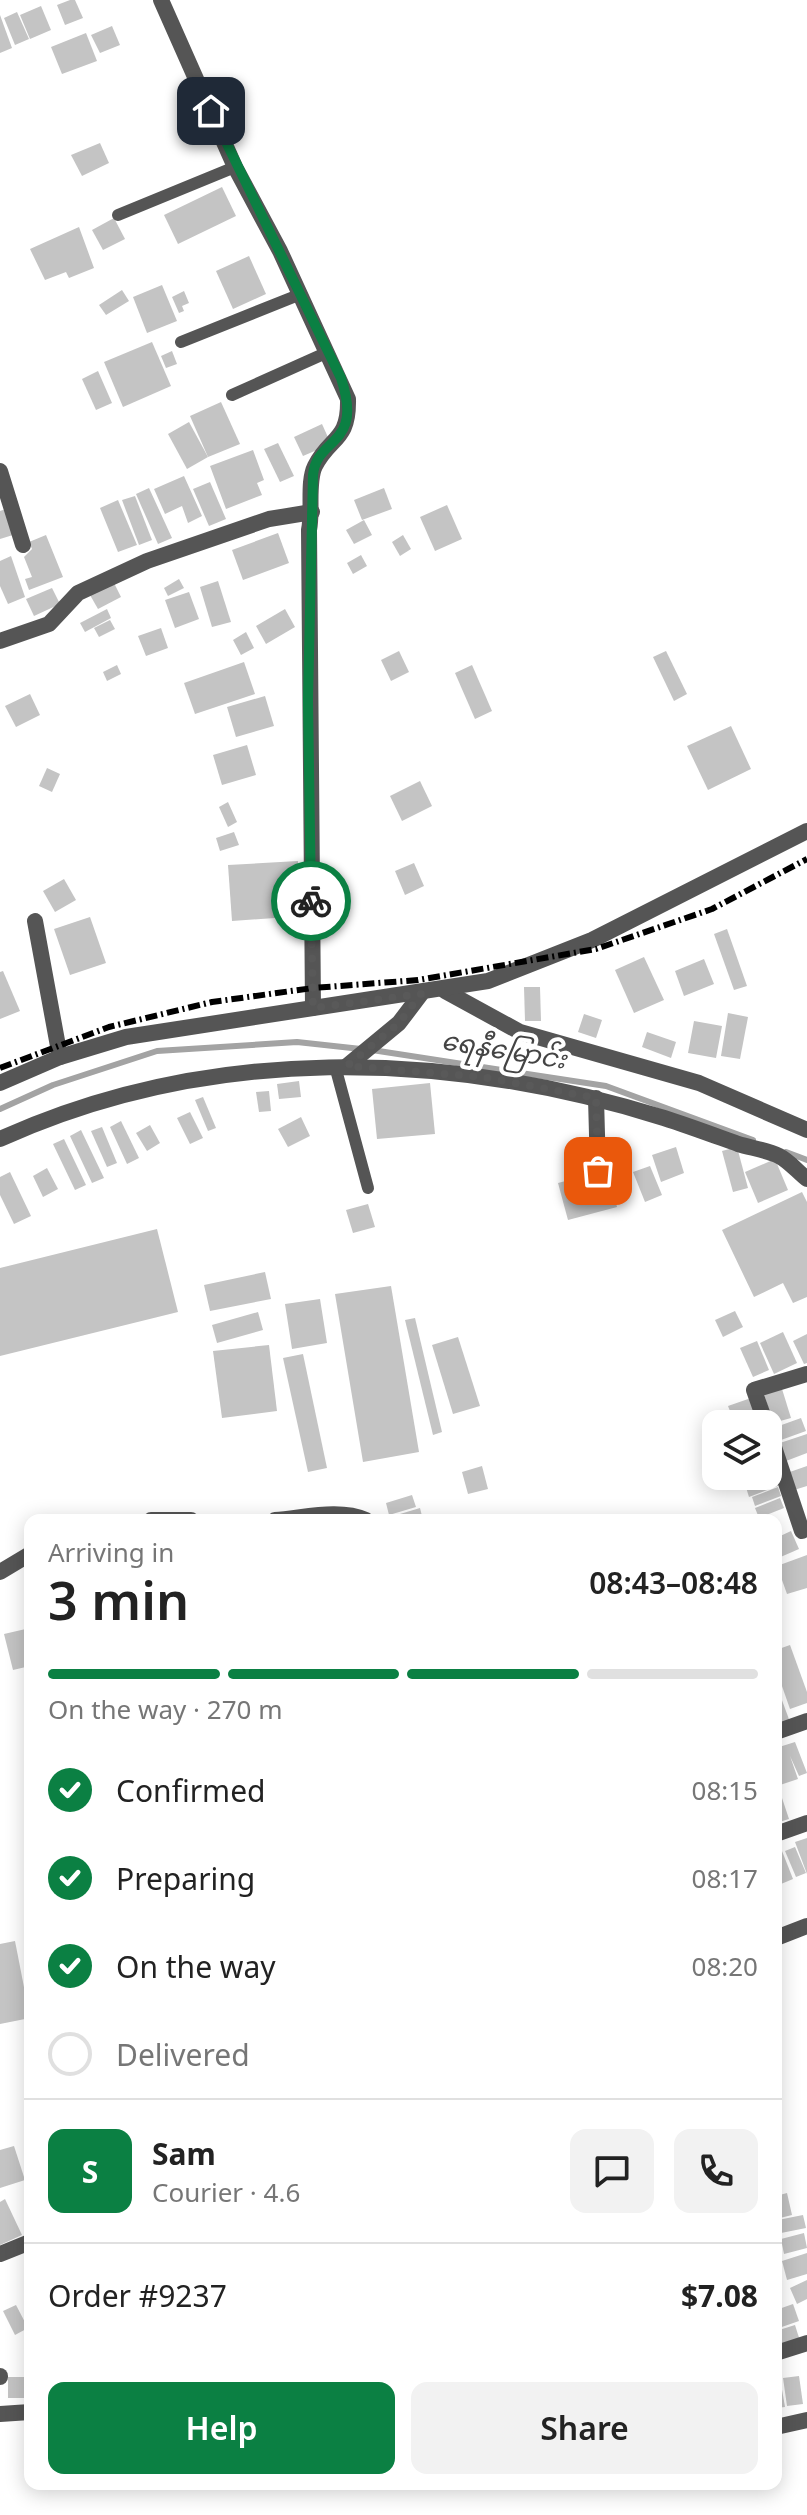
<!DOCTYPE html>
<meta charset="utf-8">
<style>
body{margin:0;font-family:"Noto Sans","Noto Sans Myanmar",sans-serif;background:#f2f2f2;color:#222;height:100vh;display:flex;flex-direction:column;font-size:30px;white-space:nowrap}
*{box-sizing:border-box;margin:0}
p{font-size:26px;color:#767676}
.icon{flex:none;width:44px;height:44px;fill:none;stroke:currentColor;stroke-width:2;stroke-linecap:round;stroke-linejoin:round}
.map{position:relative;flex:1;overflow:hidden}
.side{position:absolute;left:24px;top:1514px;width:758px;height:976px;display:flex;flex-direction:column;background:#fff;border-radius:16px;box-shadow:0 4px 20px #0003}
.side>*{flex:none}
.tools{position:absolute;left:702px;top:1410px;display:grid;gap:16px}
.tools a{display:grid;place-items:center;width:80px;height:80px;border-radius:16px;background:#fff;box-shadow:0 4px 20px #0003;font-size:40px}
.pin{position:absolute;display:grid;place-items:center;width:68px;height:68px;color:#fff;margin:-34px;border-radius:16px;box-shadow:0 4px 12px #0006}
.courier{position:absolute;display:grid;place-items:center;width:80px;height:80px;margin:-40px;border:6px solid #0b8043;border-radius:50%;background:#fff;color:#222;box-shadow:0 2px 10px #0007}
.overview em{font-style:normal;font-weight:600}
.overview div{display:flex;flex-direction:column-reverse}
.overview{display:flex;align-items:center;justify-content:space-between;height:136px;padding:0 24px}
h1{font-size:52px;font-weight:600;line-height:60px}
.bar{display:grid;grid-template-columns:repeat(4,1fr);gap:12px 8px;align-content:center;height:96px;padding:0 24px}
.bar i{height:10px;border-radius:6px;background:#e0e0e0}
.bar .active{background:#0b8043}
.bar p{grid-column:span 4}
.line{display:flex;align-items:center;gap:20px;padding:0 24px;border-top:2px solid #e0e0e0}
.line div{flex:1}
.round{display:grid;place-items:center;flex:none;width:84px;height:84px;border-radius:16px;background:#f2f2f2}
ol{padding:0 24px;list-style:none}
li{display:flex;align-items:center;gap:24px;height:88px}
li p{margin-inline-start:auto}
li .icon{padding:8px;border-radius:50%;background:#0b8043;color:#fff;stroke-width:4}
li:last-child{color:#767676}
li i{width:44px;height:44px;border:4px solid #e0e0e0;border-radius:50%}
.cta{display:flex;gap:16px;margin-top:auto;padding:16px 24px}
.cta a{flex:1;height:92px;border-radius:16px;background:#0b8043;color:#fff;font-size:32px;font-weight:600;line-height:92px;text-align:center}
.cta a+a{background:#f2f2f2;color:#222}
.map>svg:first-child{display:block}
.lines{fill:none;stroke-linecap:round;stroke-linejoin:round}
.stream{stroke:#a3a3a3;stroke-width:6}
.building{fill:#c4c4c4}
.lane{stroke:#555;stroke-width:12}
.street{stroke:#555;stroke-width:16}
.rail{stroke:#000;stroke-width:6;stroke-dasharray:12 4 2 4;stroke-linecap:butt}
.done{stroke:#595959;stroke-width:8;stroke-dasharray:0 14.4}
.route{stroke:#0b8043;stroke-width:10}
.labels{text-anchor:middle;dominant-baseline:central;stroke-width:8;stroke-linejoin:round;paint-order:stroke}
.water-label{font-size:26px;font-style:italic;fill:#444;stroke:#fff}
</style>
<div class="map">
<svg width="807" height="2515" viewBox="0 0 807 2515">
<rect width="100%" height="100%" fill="#fff"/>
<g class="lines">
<g class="stream">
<path d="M372 1050 606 1086 753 1140"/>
<path d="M0 1109 53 1085 157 1051 297 1042 361 1049"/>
<path d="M786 1152 807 1160"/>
</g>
</g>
<g class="building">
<path d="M70 0H75L83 18 65 25 57 5Z"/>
<path d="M41 6 51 30 30 39 20 15Z"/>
<path d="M17 12 29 39 15 45 4 18Z"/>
<path d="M0 15 12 48 0 53Z"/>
<path d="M112 26 120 45 100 53 91 35Z"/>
<path d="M86 33 97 61 62 74 51 47Z"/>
<path d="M100 143 109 163 82 176 71 155Z"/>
<path d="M222 187 236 216 178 244 164 215Z"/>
<path d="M114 218 125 239 103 250 92 230Z"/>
<path d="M79 227 94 268 69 278 66 272 45 280 30 249Z"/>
<path d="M249 256 266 294 233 309 216 271Z"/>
<path d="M162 285 177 321 147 333 133 297Z"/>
<path d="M122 290 129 301 106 315 99 305Z"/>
<path d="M184 291 189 303 182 306 184 311 179 313 172 297Z"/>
<path d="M152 342 171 386 123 407 104 362Z"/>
<path d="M172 351 177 364 166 368 161 356Z"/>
<path d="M98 371 112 403 96 410 82 379Z"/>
<path d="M221 402 240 444 208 457 190 416Z"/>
<path d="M189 422 208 457 187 469 168 434Z"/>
<path d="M322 424 331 444 303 456 294 437Z"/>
<path d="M278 443 294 476 280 482 264 449Z"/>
<path d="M253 450 264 480 257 483 262 495 226 509 210 466Z"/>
<path d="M184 476 202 516 188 523 182 506 165 514 154 489Z"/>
<path d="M210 482 226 519 209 526 193 489Z"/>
<path d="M149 488 172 538 158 544 136 494Z"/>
<path d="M384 488 392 509 362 520 354 500Z"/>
<path d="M135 496 152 540 139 545 122 500Z"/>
<path d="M118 500 137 545 118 552 100 508Z"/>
<path d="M447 505 462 539 435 551 420 517Z"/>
<path d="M6 509 13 535 0 539V511Z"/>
<path d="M364 520 372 535 354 544 346 530Z"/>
<path d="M278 533 289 563 243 580 232 550Z"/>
<path d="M46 535 63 577 29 590 25 579 32 577 24 557 32 549 29 542Z"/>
<path d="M403 535 411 549 400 556 392 542Z"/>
<path d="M361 555 367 566 353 574 347 563Z"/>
<path d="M11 556 25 597 8 604 0 586V561Z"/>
<path d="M179 579 184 588 168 596 164 588Z"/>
<path d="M218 581 231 622 212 627 200 587Z"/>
<path d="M114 583 121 597 98 609 90 595Z"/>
<path d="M52 588 60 604 34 616 26 599Z"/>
<path d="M189 592 199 619 175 628 165 600Z"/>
<path d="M107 609 111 618 85 632 80 623Z"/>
<path d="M285 609 295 627 266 644 256 626Z"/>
<path d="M110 620 115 629 99 637 94 628Z"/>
<path d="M161 628 168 648 146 656 138 636Z"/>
<path d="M246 632 254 648 241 655 233 640Z"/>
<path d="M399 651 409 672 391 681 381 660Z"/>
<path d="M666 651 687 694 674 701 653 657Z"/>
<path d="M244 662 255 694 195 714 184 683Z"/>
<path d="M117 665 121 674 107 681 103 672Z"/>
<path d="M472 665 492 711 475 719 455 673Z"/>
<path d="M30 694 40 715 16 727 5 706Z"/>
<path d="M265 696 274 726 236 737 227 707Z"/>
<path d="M731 726 751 769 708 790 687 746Z"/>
<path d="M247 745 256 775 222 785 213 755Z"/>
<path d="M47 768 60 774 52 792 39 786Z"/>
<path d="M420 781 432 806 402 821 390 796Z"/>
<path d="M228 802 237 822 228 827 219 807Z"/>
<path d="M234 832 239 845 220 851 216 838Z"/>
<path d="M298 861 302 916 232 921 228 865Z"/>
<path d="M414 863 424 886 405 895 395 871Z"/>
<path d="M64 879 76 900 55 912 43 891Z"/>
<path d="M90 917 106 963 70 975 54 929Z"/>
<path d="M727 929 747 986 734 990 714 934Z"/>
<path d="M644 957 664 1000 634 1013 615 970Z"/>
<path d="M704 959 714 984 684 996 675 971Z"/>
<path d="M3 971 20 1011 0 1019V972Z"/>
<path d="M524 987H540L541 1021H525Z"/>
<path d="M728 1013 748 1017 740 1059 721 1056Z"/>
<path d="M584 1014 602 1020 596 1038 578 1032Z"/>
<path d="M694 1021 722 1026 716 1058 688 1053Z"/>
<path d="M647 1032 676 1042 671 1058 642 1047Z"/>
<path d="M299 1081 301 1097 279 1099 277 1084Z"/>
<path d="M430 1083 435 1134 377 1139 372 1089Z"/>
<path d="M269 1091 271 1111 259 1112 256 1092Z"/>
<path d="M203 1097 216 1128 208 1131 195 1100Z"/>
<path d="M190 1112 203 1138 190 1144 177 1118Z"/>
<path d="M301 1117 310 1136 288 1147 278 1129Z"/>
<path d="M121 1121 139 1158 127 1164 110 1127Z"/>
<path d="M150 1125 160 1143 147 1151 136 1133Z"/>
<path d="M102 1127 117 1163 107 1167 91 1131Z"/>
<path d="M81 1130 104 1178 92 1183 70 1136Z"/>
<path d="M64 1139 86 1185 75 1190 53 1144Z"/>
<path d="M676 1147 684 1173 661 1182 652 1155Z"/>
<path d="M737 1147 748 1188 733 1192 722 1151Z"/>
<path d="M775 1159 788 1190 758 1203 745 1172Z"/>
<path d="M650 1166 662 1195 645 1202 633 1172Z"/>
<path d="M47 1168 58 1189 43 1197 33 1176Z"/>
<path d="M607 1170 617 1207 568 1220 558 1183Z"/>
<path d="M10 1172 31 1216 14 1224 0 1195V1177Z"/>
<path d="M802 1192 807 1202V1297L793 1303 783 1283 754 1297 722 1230Z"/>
<path d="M368 1204 375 1227 353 1233 346 1210Z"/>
<path d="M157 1229 178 1312 0 1356V1268Z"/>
<path d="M265 1272 271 1299 210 1311 204 1285Z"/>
<path d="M391 1286 419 1452 363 1462 335 1294Z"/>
<path d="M320 1299 327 1343 292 1349 285 1304Z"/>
<path d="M735 1311 743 1327 723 1337 715 1320Z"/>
<path d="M258 1312 263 1330 217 1343 212 1325Z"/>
<path d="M415 1318 442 1432 433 1435 405 1320Z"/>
<path d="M783 1332 797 1363 774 1374 760 1343Z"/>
<path d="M807 1334V1363L804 1364 793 1341Z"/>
<path d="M458 1337 480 1406 453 1414 432 1345Z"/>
<path d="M757 1341 769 1370 753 1377 740 1348Z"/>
<path d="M269 1345 277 1411 222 1418 213 1351Z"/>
<path d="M303 1354 327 1468 308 1472 283 1358Z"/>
<path d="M782 1389 791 1418 773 1423 764 1394Z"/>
<path d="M751 1398 758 1416 735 1424 728 1406Z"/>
<path d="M801 1418 806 1431 781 1440 776 1427Z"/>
<path d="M807 1434V1453L786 1461 780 1443Z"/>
<path d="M482 1466 488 1489 468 1494 462 1472Z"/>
<path d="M807 1466V1486L794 1490 787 1473Z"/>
<path d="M775 1473 780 1485 749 1497 745 1484Z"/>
<path d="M778 1487 781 1496 755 1506 752 1497Z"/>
<path d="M412 1495 416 1507 389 1515 386 1503Z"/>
<path d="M780 1498 784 1508 759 1518 755 1508Z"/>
<path d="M420 1508 423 1520H391L390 1517Z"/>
<path d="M791 1531 799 1549 776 1559V1538Z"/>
<path d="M807 1555V1588L787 1594 777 1566Z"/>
<path d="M30 1628V1666L13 1670 4 1634Z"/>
<path d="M790 1645 807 1692V1703L790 1709 776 1669V1650Z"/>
<path d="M776 1684 790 1722 776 1727Z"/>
<path d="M795 1742 807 1773 799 1776 790 1756 798 1779 780 1785 776 1774V1748Z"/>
<path d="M780 1792 789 1819 776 1823V1793Z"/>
<path d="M807 1838V1874L795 1842Z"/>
<path d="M795 1847 806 1873 796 1877 785 1851Z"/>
<path d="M782 1851 793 1879 781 1884 776 1873V1854Z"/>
<path d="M15 1941 30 2018 0 2024V1944Z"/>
<path d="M14 2146 25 2180 0 2188V2150Z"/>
<path d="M787 2193 792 2215 776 2219V2196Z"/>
<path d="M5 2199 22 2235 0 2245V2202Z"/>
<path d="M803 2215 806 2228 781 2233 778 2220Z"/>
<path d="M804 2233 807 2248 784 2254 781 2239Z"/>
<path d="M807 2253V2274L787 2280 782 2261Z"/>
<path d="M807 2280V2299L797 2304 790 2288Z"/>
<path d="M793 2304 799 2321 776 2329V2310Z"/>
<path d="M16 2305 28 2328 15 2335 3 2311Z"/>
<path d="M795 2325 801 2344 782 2350 776 2331Z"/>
<path d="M779 2372 785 2407 776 2408V2373Z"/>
<path d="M799 2376 803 2404 787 2406 783 2378Z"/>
<rect x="8" y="2377" width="19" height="21"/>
</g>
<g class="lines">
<g class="lane">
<path d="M118 215 235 167"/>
<path d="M181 342 301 294"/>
<path d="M232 395 328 352"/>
<path d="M335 1066 368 1188"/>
</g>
<g class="street">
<path d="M161 0 235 167 280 251 348 399C349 442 330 436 315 466 307 482 313 511 309 530L313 1008"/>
<path d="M0 471 23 545"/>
<path d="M0 641 49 624 78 593 147 561 269 519 312 512"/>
<path d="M35 921 60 1057"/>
<path d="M445 991 520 1032 699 1083 807 1130"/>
<path d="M347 1066 399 1023 421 994"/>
<path d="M0 1083 60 1057 126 1037 488 981 592 940 807 831"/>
<path d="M596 1098 598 1171"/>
<path d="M0 1139C210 1044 446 1050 664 1118 689 1126 713 1135 738 1144 751 1148 767 1150 779 1156 789 1161 798 1172 807 1179"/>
<path d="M766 1424 754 1390 807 1374"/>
<path d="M768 1429 802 1531"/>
<path d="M151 1520H191"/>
<path d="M275 1520C304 1518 339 1508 366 1520"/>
<path d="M0 1572 30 1554"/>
<path d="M776 1732 807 1721"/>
<path d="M776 1834 807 1823"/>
<path d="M776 1938 807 1926"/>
<path d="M0 2254 30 2242"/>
<path d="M776 2353 807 2343"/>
<path d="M0 2377V2376"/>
<path d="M0 2414 30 2412"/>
<path d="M776 2427 807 2420"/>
</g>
<path class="rail" d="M0 1068 109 1027 212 1002 313 988 418 980 596 949 712 909 807 859"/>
</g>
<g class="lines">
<path class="done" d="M311 901 313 1008 421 994 399 1023 347 1066 482 1077 596 1098 598 1171"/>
<path class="route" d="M211 111 341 378C364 448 317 435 313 475L308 700 311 901"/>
</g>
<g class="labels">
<g class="water-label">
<text transform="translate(504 1049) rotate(9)">ရေနီမြောင်း</text>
</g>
</g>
</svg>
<div class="tools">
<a><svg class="icon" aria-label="layers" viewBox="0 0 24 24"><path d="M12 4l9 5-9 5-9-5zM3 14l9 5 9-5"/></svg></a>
</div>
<div class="pin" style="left:598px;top:1171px;background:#ea580c"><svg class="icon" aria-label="bag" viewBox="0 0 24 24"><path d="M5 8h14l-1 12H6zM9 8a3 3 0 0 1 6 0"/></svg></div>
<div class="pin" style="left:211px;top:111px;background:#1f2937"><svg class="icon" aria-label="home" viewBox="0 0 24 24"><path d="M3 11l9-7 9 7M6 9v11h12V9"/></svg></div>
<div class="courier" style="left:311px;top:901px"><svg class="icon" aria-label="bike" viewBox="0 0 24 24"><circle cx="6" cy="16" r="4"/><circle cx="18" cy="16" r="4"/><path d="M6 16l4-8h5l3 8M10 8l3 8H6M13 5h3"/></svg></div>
<section class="side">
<div class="overview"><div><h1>3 min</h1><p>Arriving in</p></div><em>08:43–08:48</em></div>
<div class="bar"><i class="active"></i><i class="active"></i><i class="active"></i><i></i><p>On the way · 270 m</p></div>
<ol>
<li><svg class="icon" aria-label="check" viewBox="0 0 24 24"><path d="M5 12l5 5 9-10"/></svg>Confirmed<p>08:15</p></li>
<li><svg class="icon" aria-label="check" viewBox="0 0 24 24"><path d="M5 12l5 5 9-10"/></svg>Preparing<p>08:17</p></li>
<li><svg class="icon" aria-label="check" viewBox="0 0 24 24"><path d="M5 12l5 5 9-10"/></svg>On the way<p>08:20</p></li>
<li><i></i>Delivered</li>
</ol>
<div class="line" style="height:144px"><b class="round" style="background:#0b8043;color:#fff">S</b><div><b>Sam</b><p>Courier · 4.6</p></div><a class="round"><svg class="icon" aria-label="chat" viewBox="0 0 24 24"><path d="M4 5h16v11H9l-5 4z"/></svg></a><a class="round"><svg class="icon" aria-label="phone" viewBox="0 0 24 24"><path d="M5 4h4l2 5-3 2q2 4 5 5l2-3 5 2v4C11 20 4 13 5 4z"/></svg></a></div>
<div class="line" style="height:104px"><div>Order #9237</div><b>$7.08</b></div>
<div class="cta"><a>Help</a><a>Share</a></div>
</section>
</div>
